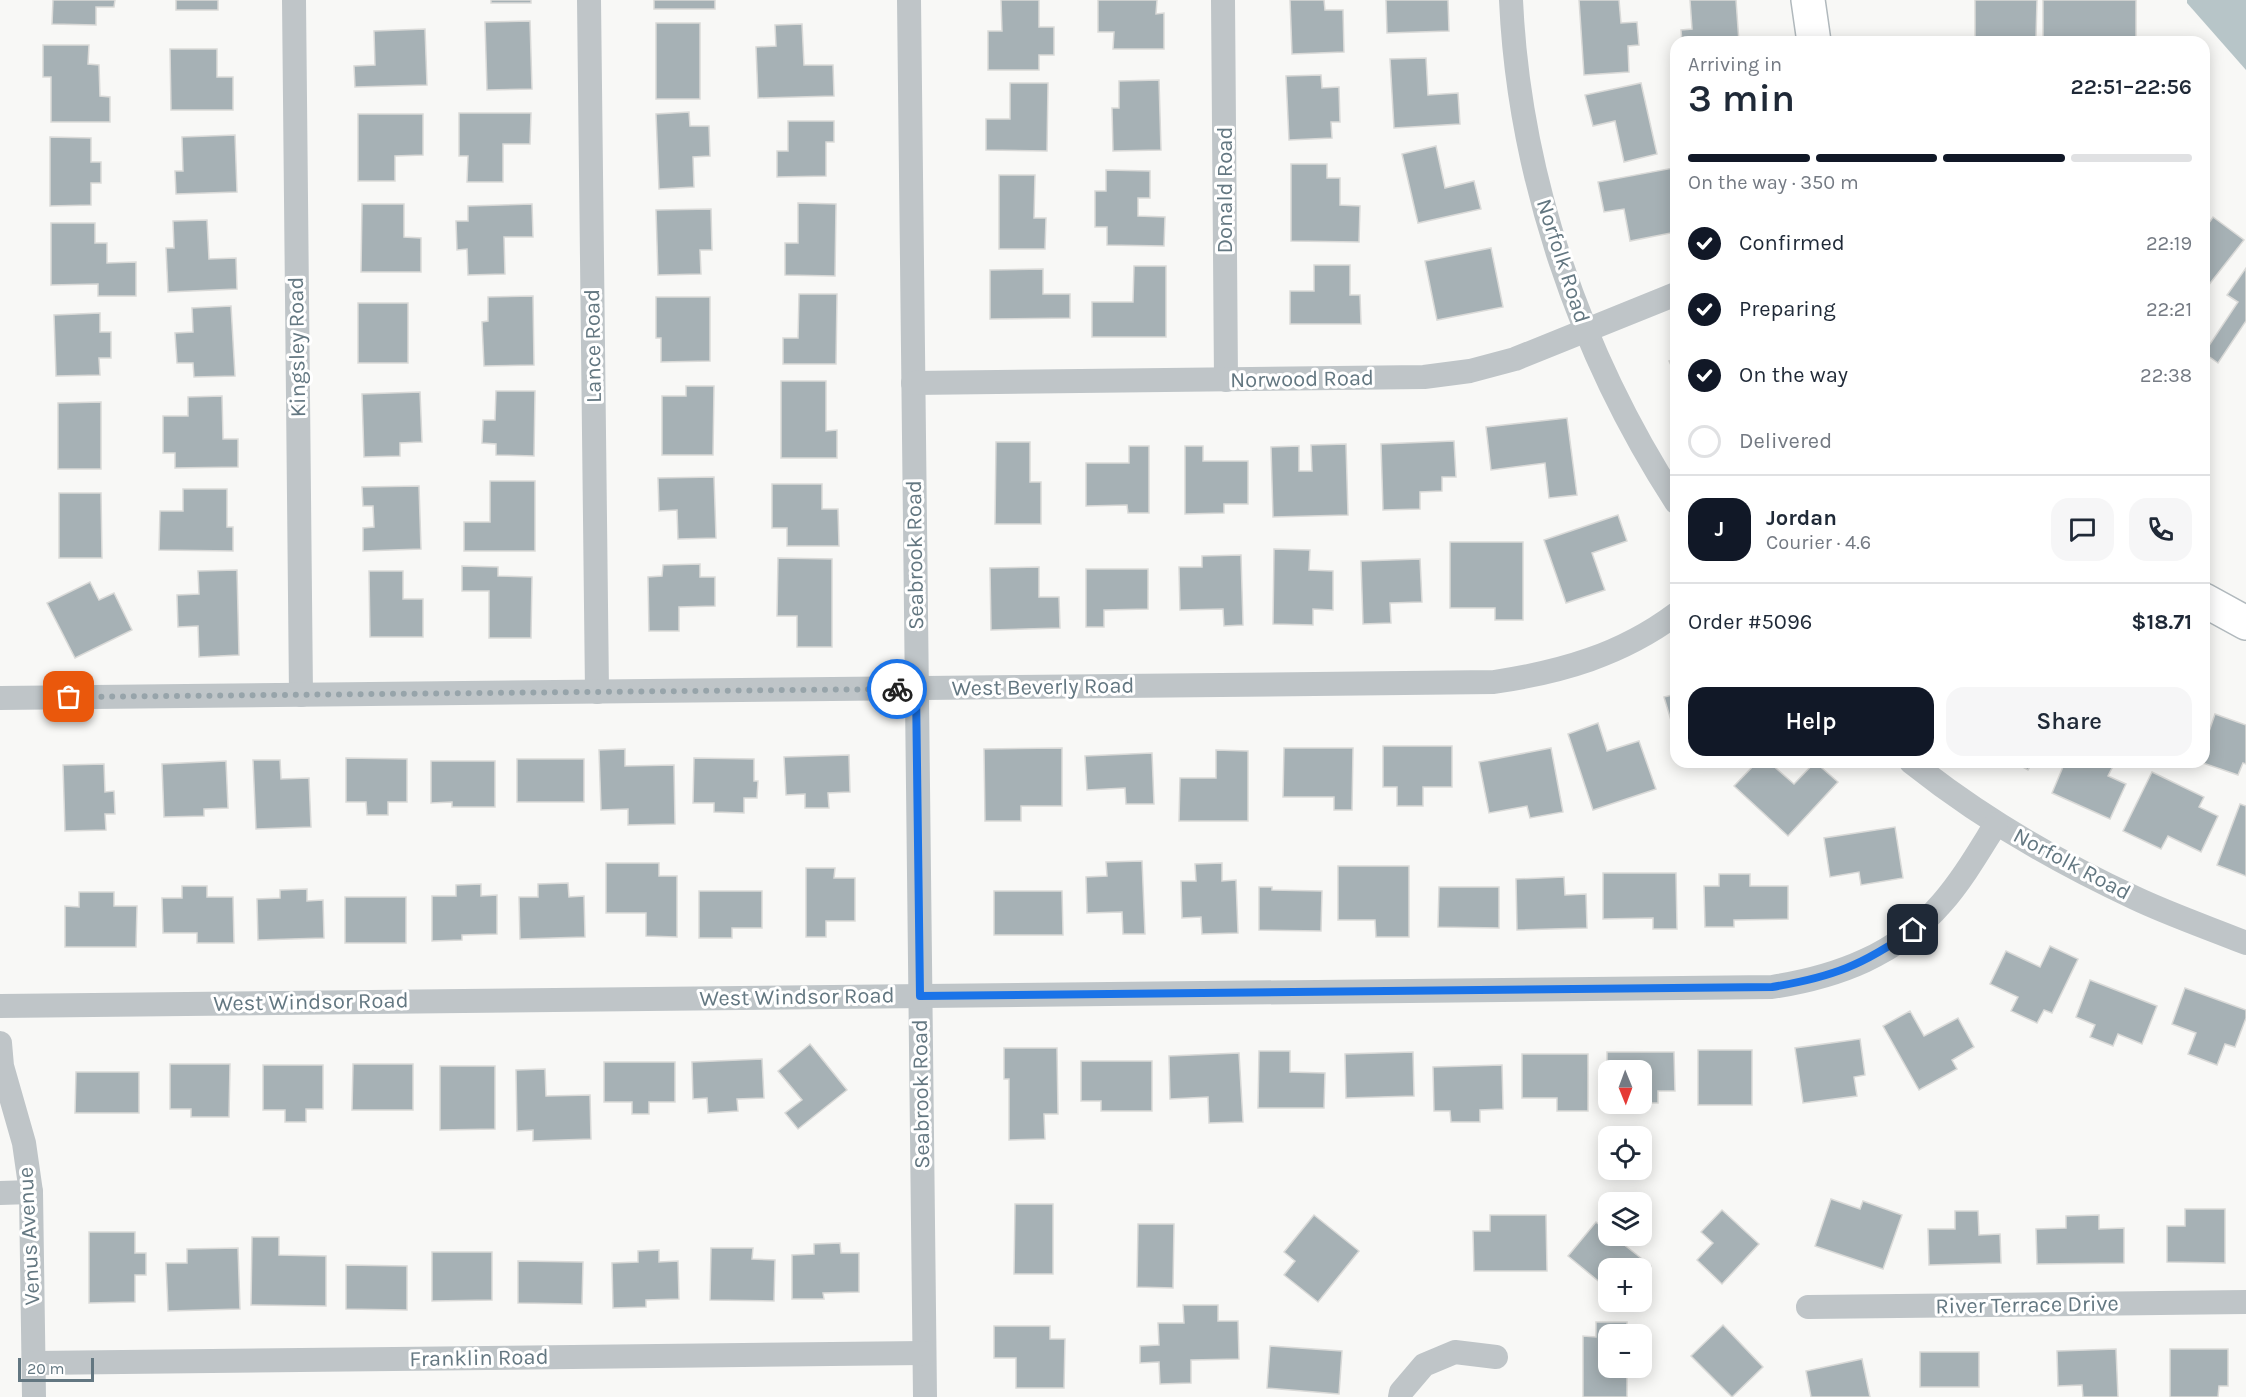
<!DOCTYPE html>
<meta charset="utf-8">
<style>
body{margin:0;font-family:Karla,sans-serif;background:#f6f6f7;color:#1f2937;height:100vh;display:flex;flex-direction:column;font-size:22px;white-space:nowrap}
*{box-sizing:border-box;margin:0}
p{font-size:20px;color:#747a83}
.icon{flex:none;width:33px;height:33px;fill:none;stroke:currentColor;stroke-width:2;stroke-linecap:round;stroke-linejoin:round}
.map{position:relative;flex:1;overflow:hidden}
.details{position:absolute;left:1670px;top:36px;width:540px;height:732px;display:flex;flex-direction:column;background:#fff;border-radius:18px;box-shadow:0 3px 15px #0003}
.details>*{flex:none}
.needle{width:39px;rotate:179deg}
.controls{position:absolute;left:1598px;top:1060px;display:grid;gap:12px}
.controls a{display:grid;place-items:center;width:54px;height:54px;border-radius:12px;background:#fff;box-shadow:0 3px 15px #0003;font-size:30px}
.scale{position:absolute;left:18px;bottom:15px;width:76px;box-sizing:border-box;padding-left:6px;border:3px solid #637781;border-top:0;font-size:16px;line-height:21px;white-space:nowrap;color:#637781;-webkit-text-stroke:4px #fff;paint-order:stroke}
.pin{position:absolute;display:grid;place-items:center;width:51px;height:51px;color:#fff;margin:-26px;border-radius:12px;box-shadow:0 3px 9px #0006}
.courier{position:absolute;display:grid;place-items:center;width:60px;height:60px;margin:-30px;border:4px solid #1a73e8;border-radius:50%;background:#fff;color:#222;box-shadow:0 2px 8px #0007}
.summary em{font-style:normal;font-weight:600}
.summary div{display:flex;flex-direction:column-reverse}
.summary{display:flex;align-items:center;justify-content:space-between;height:102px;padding:0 18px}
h1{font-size:39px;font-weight:600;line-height:45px}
.bar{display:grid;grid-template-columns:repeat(4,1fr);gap:9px 6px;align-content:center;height:72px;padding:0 18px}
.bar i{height:8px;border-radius:4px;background:#e0e1e3}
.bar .selected{background:#111827}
.bar p{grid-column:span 4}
.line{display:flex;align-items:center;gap:15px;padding:0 18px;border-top:2px solid #e0e1e3}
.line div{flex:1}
.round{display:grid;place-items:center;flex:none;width:63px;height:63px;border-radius:18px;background:#f6f6f7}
ol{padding:0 18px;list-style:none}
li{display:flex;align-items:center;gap:18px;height:66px}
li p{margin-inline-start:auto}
li .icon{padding:6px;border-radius:50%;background:#111827;color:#fff;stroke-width:4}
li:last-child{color:#747a83}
li i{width:33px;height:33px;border:3px solid #e0e1e3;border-radius:50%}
.cta{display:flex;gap:12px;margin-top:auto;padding:12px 18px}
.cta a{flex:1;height:69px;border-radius:18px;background:#111827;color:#fff;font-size:24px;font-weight:600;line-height:69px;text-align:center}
.cta a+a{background:#f6f6f7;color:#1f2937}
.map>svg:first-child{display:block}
.water{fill:#b7c5c8}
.building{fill:#a6b1b5;stroke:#dadad8;stroke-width:1.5}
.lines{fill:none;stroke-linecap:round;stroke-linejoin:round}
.secondary-casing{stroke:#b1b9bd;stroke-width:36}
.street{stroke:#bfc5c8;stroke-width:24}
.secondary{stroke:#fff;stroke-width:33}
.done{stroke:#97a4aa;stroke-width:6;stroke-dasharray:0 10.8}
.route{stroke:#1a73e8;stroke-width:8}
.labels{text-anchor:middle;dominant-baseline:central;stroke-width:6;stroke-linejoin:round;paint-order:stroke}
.street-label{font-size:22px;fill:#637781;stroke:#fff}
</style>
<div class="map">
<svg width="2246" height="1397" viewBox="0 0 2246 1397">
<rect width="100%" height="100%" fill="#f8f8f6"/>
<path class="water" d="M2187 0H2246V70L2187 3Z"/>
<g class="building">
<path d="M53 0H115L114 7H96V25L52 24Z"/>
<rect x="176" y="0" width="42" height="10"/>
<rect x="491" y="0" width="40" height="3"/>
<rect x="654" y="0" width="61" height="9"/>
<path d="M1001 0H1039V27H1054V55H1039V70H988V31H1002Z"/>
<path d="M1098 0H1157L1156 14 1164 13V49H1113L1114 32H1098Z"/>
<path d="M1290 0H1324L1325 10H1343L1344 52 1292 54Z"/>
<path d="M1386 0H1448L1449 31 1387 33Z"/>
<path d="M1579 0H1619L1621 23 1637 22 1639 45 1628 46 1629 72 1584 75Z"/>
<path d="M1690 0H1736L1739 42H1682L1681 30 1692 29Z"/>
<path d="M1975 0H2037L2036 38H1975Z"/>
<rect x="2043" y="0" width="93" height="42"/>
<path d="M530 21 532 89 487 90 485 22Z"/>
<rect x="656" y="23" width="44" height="76"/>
<path d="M802 24 804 65H833L834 96 758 98 756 47 776 46 775 25Z"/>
<path d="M425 29 427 85 355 87 354 66 375 65 374 31Z"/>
<path d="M43 45H89L88 64 99 65 100 96 110 97V122H51V77H43Z"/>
<path d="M170 49H217V77H233V110H171Z"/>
<path d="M1426 58 1428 95 1458 93 1460 124 1394 128 1390 59Z"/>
<path d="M1321 75 1322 88 1339 87 1340 122H1331L1332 138 1289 140 1286 76Z"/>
<path d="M1159 80 1161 150 1113 151 1112 108H1119V81Z"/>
<path d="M1010 83H1048L1047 151 986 150V119H1010Z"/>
<path d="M1641 83 1657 154 1624 162 1615 121 1593 126 1585 95Z"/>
<path d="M689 112 690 126H709L710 156 693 157 694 187 659 189 656 114Z"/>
<path d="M459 113H531L530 144H503V182H467L468 156H459Z"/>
<path d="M358 114H423V155L395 156V181H358Z"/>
<path d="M788 121H834V142H826V176L777 177V151H788Z"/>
<path d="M235 135 237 192 176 194 175 171H183L182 137Z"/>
<path d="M50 137 91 138V162H101V183H91V205L50 206Z"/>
<path d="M1436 146 1445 188 1474 181 1481 209 1418 223 1402 154Z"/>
<path d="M1291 164H1327V178H1340V205L1360 206 1359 242 1291 241Z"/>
<path d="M1673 168 1676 184V214L1672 215 1676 232 1630 241 1624 209 1604 212 1598 182Z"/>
<path d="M1106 170 1150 171V198H1138V216L1165 217 1164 246 1107 245V227H1095V191H1106Z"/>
<path d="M999 175H1035L1034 218H1046L1045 249H999Z"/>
<path d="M798 203 836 204 835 276 785 275V243H798Z"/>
<path d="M362 204H404V237L421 238V272H361Z"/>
<path d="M532 204 533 237H504L505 274 468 275 467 249 457 250 456 221H468V206Z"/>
<path d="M711 209 712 250H700L701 274 658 275 656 210Z"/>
<path d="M2213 217 2244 240 2204 291V230Z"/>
<path d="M207 220 209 259 236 258 237 289 168 292 166 248H174L173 221Z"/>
<path d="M51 223H95V243H107V263L136 262V296H98V284L51 285Z"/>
<path d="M1491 248 1503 307 1437 320 1425 261Z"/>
<path d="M1314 265H1350V295H1360L1361 324H1290V291H1314Z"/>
<path d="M1134 266H1166V337H1092V302H1133Z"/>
<path d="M2246 268V321L2218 363 2204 353 2238 302 2227 295Z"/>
<path d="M1043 269V294H1070V318L990 319V270Z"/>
<path d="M799 294H837L836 364H783V338H798Z"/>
<path d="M533 296 534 365 484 366 482 322 488 321V297Z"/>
<path d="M656 297H710V361L661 362V338H656Z"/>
<rect x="358" y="303" width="50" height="60"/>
<path d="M231 306 235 376 194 377 193 363H177L175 333 193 332 192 308Z"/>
<path d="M100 313V332H111V358H99L100 375 56 376 54 315Z"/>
<path d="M1676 359V376L1669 361Z"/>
<path d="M781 381H826V431L837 430V458H781Z"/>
<path d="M686 386H714L713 455H662V396H686Z"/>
<path d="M496 391H535L534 456 496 455V444L482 443 483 420H495Z"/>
<path d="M420 392 422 442 400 443V456L364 457 362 394Z"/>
<path d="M222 396 223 439H238V467L175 468V453H163V416H188V397Z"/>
<path d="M101 402V469H58V403Z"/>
<path d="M1567 418 1577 495 1549 498 1545 463 1491 470 1486 427Z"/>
<path d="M1454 441 1456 477H1442V491L1420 492V509L1383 510 1381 444Z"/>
<path d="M996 442H1030V482H1041V524H995Z"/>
<path d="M1346 444 1348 515 1273 517 1271 447 1299 446V471H1312L1311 445Z"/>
<path d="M1129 446H1149V513H1128L1127 505 1086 506V463H1129Z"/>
<path d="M1185 446H1203V461H1248V504H1224V513L1185 514Z"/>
<path d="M714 477 716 538 678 539 677 510 659 511 658 478Z"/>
<path d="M490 481H535V551H464V522H490Z"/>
<path d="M772 484H822V509H838L839 546H787V528H772Z"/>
<path d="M419 486 421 549 363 551V528L374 527 373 506H363L362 487Z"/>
<path d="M183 489H227V527H233V551L159 550 160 511H183Z"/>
<path d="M59 493H101L102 558H59Z"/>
<path d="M1618 515 1627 541 1592 553 1605 590 1566 603 1544 540Z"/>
<path d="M1450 542H1523V620H1495V608H1450Z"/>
<path d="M1274 549 1310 550 1309 570 1333 571V610L1313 609V625L1273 624Z"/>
<path d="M1241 555 1243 625 1224 626 1223 609 1180 610 1179 567H1202V556Z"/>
<path d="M778 558 832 559V647H797V616H777Z"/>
<path d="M1420 559 1422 602 1390 603 1391 623 1363 624 1361 561Z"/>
<path d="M700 564V577H715V606L679 607V631H649L648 577 662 576 663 565Z"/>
<path d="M462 566 498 567V576L532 577 531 638H489V591H462Z"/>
<path d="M1039 567V597H1059L1060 628 991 630 990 568Z"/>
<path d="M1086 569H1148V609L1104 610V627H1086Z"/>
<path d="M237 570 239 655 199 657 198 626 178 627 177 595 199 594 198 571Z"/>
<path d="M369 571H403V599H423V637H370Z"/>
<path d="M90 582 99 600 114 593 132 630 75 658 47 603Z"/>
<path d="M1676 694V737L1664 697Z"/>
<path d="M2215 714 2246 725V764L2243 763 2238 775 2200 762H2204V746Z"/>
<path d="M1598 723 1607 751 1639 741 1656 789 1593 810 1568 734Z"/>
<path d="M1383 746H1452V787H1423V806H1397V787H1383Z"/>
<path d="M1062 748V806H1021V821H985L984 749Z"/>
<path d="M1284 748H1353L1352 810H1334V797H1283Z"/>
<path d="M1551 748 1563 812 1530 818 1527 806 1489 813 1479 762Z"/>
<path d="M625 749V766L674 765 675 824 628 825V809L601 810 599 750Z"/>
<path d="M1216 750 1248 751V821H1179L1180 778H1216Z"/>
<path d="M1152 753 1154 804H1126L1125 788 1087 790 1085 756Z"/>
<path d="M849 755 850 792 828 793 829 808H805V794L786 795 784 757Z"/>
<path d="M346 758 407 759V802H388V815H367L366 802H346Z"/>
<path d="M694 758 754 759V781H758L757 798H744V813L714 812V803H693Z"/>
<rect x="517" y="759" width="67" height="43"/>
<path d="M253 760H280L281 779 309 778 311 827 256 829Z"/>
<path d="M226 761 228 808 204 809V816L164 817 162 764Z"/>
<path d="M431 761H495V807H452V802L431 803Z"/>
<path d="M1757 762H1769L1794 784 1815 762 1838 782 1788 836 1734 786Z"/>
<path d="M2014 762H2033L2028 770Z"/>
<path d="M2065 762H2105L2113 766 2108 776 2126 784 2110 819 2052 793Z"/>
<path d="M104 764 105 792 114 791 115 814H105L106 830 65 831 63 765Z"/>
<path d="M2152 772 2204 797 2199 807 2218 816 2201 852 2168 836 2161 849 2123 831Z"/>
<path d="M2240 804 2246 806V876L2217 865Z"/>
<path d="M1895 827 1903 878 1861 885 1859 872 1830 877 1824 838Z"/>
<path d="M1142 861 1145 934H1123L1122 912 1087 913 1086 877 1107 876 1106 862Z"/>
<path d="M606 863H659V876H677V937L646 936V913H606Z"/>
<path d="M1222 863V881L1236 880 1238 933 1202 934 1201 917 1182 918 1181 881H1196L1195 864Z"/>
<path d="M1338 866H1409V937H1376L1375 920H1338Z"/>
<path d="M806 868H835L834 878H855V921H826V937H806Z"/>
<path d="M1603 873H1676L1677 929H1653V918L1603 919Z"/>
<path d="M1719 874H1750V886H1788V919L1734 920V927H1705L1704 886H1719Z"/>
<path d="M1564 877 1565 895 1586 894 1587 928 1517 930 1516 879Z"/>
<path d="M568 883 569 897 584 896 585 937 520 939 519 897H538V884Z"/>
<path d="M481 884V896L497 895V934L462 935V940L432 941V896H456V885Z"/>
<path d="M182 886H207V897H233L234 943H197V933H163L162 898H182Z"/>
<path d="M1259 887H1272V890L1322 891 1321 931 1259 930Z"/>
<path d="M1439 887H1499V928L1438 927Z"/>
<path d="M307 889V901L323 900 324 938 258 940 257 899 280 898V890Z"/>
<path d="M699 891H762V928H732V938H699Z"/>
<path d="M994 891H1062L1063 935H994Z"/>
<path d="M79 892H114V906H137L136 947H65V906L79 907Z"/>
<rect x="345" y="897" width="61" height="46"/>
<path d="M2050 946 2078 959 2052 1013 2044 1010 2037 1023 2011 1011 2018 997 1990 984 2006 951 2040 967Z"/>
<path d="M2090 980 2157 1006 2142 1044 2118 1034 2113 1046 2090 1037 2095 1025 2076 1017Z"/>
<path d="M2185 988 2246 1010V1018L2235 1047 2225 1044 2217 1065 2188 1054 2196 1033 2172 1024Z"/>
<path d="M1910 1011 1924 1036 1958 1018 1974 1047 1952 1060 1957 1069 1919 1090 1883 1026Z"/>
<path d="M1860 1039 1865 1075 1854 1077 1857 1096 1803 1103 1795 1048Z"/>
<path d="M810 1044 847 1090 798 1129 785 1113 802 1100 778 1071Z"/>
<path d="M1004 1048H1057L1058 1114H1044L1045 1139 1009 1140V1079H1004Z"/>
<rect x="1698" y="1050" width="54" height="55"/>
<path d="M1259 1051H1290V1072L1325 1073 1324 1108H1258Z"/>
<path d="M1413 1052 1414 1096 1346 1098 1345 1054Z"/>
<path d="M1607 1052H1674L1675 1091H1658V1103H1641V1071H1608L1607 1092Z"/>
<path d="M1239 1053 1243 1122 1209 1123 1208 1097 1170 1099 1169 1056Z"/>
<path d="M1522 1054H1588V1111H1557V1098H1522Z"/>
<path d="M762 1059 764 1098 737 1099 738 1111 708 1113 707 1098 693 1099 692 1062Z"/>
<path d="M1081 1061H1152V1111H1101V1101H1081Z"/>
<path d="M604 1062H675V1102H649V1114H632V1102H604Z"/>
<path d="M170 1064H230L229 1117H191V1109H170Z"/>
<path d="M353 1064H413V1110H352Z"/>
<path d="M263 1065H323V1109H306V1122H285V1110H263Z"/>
<path d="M1502 1065 1503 1109 1480 1110V1122H1451L1450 1111H1434L1433 1067Z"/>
<path d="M440 1066H495V1129L440 1130Z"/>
<path d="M545 1069 546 1096 590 1095 591 1139 533 1141V1130L517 1131 516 1070Z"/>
<path d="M76 1072H139V1113H75Z"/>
<path d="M1831 1199 1860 1209 1863 1201 1902 1215 1883 1269 1815 1246Z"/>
<path d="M1015 1204H1053V1274H1014Z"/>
<path d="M2185 1209H2225V1263L2167 1262V1226H2185Z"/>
<path d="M1722 1210 1759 1244 1722 1284 1697 1260 1713 1243 1701 1232Z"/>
<path d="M1955 1211H1978L1979 1235 2000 1234 2001 1263 1929 1265 1928 1229H1955Z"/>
<path d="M1314 1215 1359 1251 1318 1302 1284 1275 1295 1261 1284 1252Z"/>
<path d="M1490 1215H1546L1547 1271H1474L1473 1231H1490Z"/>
<path d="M2099 1215V1229L2124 1228V1263L2037 1264 2036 1229 2066 1228V1216Z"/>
<path d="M1596 1222 1608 1232V1236H1613L1651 1266 1641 1278V1269H1608V1289L1568 1256Z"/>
<path d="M1138 1224H1174L1173 1288 1137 1287Z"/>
<path d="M89 1232H135V1253H146V1275H135V1302L89 1303Z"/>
<path d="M252 1237H279V1255L326 1256V1306L251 1305Z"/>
<path d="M840 1243 841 1253H859V1292L823 1293 824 1299H792V1255L814 1254V1244Z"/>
<path d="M238 1248 240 1309 168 1311 166 1263H187V1249Z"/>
<path d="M711 1248H753L752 1259 775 1260 774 1301 710 1300Z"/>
<path d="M659 1250V1262L678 1261 679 1299 646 1300V1307L613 1308 612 1263 638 1262V1251Z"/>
<path d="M432 1252H492V1300L432 1301Z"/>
<path d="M518 1261 583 1262 582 1304 518 1303Z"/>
<path d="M346 1265 407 1266V1310L346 1309Z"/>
<path d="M1183 1305H1218V1321H1238L1239 1359 1191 1360V1383L1160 1384 1159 1362 1140 1363V1346L1159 1345 1158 1323H1184Z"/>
<path d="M1596 1322H1627V1335H1608V1368H1627V1397H1583V1336L1596 1337Z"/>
<path d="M1723 1325 1763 1367 1732 1397 1691 1356Z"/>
<path d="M994 1326H1050V1339H1065L1064 1388H1016V1358H994Z"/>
<path d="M1270 1346 1342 1351 1339 1394 1267 1388Z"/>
<path d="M2116 1349 2118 1397H2083L2082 1385 2058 1386 2057 1351Z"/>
<path d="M2170 1349H2228V1386H2219L2218 1397H2170Z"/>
<rect x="1920" y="1352" width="59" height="35"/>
<path d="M1862 1359 1870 1397H1811L1806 1371Z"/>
</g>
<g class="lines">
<defs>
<g id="secondary">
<path d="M1808 0 1814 42"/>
<path d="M2204 600 2246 623"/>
</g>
</defs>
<use href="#secondary" class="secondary-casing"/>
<g class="street">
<path d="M294 0 301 695"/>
<path d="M589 0 597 692"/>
<path d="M909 0 925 1397"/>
<path d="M1223 0 1226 380"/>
<path d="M1511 0C1519 176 1580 354 1676 502"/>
<path d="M913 383 1424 377 1470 371 1515 359 1676 294"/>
<path d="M0 698 1494 682C1561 672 1621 655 1676 614"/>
<path d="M1911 762C1980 817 2055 861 2135 898 2171 915 2209 928 2246 943"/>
<path d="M0 1006 1772 987C1837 977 1897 955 1942 903 1963 879 1979 851 1996 824"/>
<path d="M0 1043 2 1066 24 1143 31 1192 34 1397"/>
<path d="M0 1193 31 1192"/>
<path d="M1808 1307 2246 1302"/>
<path d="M34 1363 924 1353"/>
<path d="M1400 1397 1401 1392 1424 1365 1455 1352 1496 1357"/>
</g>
<use href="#secondary" class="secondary"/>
</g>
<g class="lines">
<path class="done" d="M69 697 897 689"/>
<path class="route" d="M897 689 916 688 920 996 1772 987C1833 977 1863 965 1913 930"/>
</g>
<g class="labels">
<g class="street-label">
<text transform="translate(1225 190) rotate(-90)">Donald Road</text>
<text transform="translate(1563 261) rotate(72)">Norfolk Road</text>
<text transform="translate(593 346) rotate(-91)">Lance Road</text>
<text transform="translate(297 347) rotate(-91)">Kingsley Road</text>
<text transform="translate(1302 379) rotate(-1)">Norwood Road</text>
<text transform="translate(915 555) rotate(-91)">Seabrook Road</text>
<text transform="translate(1043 687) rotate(-1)">West Beverly Road</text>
<text transform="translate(2072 864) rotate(28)">Norfolk Road</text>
<text transform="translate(797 997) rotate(-1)">West Windsor Road</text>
<text transform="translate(311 1002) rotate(-1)">West Windsor Road</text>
<text transform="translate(921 1094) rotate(-91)">Seabrook Road</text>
<text transform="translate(29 1236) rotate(-93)">Venus Avenue</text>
<text transform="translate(2027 1305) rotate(-1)">River Terrace Drive</text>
<text transform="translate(479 1358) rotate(-1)">Franklin Road</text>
</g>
</g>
</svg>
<div class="controls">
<a><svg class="needle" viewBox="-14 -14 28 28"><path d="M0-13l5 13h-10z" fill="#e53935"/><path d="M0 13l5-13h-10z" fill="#747a83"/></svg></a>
<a><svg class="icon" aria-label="locate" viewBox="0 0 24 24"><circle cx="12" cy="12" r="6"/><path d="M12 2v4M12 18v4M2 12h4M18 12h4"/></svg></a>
<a><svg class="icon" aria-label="layers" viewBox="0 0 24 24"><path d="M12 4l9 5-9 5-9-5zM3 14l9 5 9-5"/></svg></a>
<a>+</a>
<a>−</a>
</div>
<div class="scale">20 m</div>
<div class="pin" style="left:69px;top:697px;background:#ea580c"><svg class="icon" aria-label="bag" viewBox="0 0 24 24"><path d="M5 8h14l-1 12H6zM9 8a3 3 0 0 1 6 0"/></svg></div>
<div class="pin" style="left:1913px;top:930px;background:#1f2937"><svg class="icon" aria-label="home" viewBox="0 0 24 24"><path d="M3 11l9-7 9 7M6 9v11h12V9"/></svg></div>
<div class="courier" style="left:897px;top:689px"><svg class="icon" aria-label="bike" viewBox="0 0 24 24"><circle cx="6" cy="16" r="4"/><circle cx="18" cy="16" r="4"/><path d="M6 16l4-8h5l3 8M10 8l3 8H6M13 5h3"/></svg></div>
<section class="details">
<div class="summary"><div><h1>3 min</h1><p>Arriving in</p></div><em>22:51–22:56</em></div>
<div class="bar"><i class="selected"></i><i class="selected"></i><i class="selected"></i><i></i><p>On the way · 350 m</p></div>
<ol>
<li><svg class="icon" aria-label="check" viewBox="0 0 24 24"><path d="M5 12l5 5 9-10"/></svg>Confirmed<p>22:19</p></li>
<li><svg class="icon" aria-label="check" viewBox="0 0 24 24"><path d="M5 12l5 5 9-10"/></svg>Preparing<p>22:21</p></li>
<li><svg class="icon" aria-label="check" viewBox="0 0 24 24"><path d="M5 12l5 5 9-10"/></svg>On the way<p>22:38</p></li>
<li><i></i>Delivered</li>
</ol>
<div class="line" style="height:108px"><b class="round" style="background:#111827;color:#fff">J</b><div><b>Jordan</b><p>Courier · 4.6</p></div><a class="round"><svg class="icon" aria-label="chat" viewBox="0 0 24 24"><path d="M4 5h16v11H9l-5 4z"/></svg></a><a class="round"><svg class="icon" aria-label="phone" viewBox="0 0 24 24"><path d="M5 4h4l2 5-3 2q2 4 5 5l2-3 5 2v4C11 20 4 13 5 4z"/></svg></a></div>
<div class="line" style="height:78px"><div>Order #5096</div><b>$18.71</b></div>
<div class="cta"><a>Help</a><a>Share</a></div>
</section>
</div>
